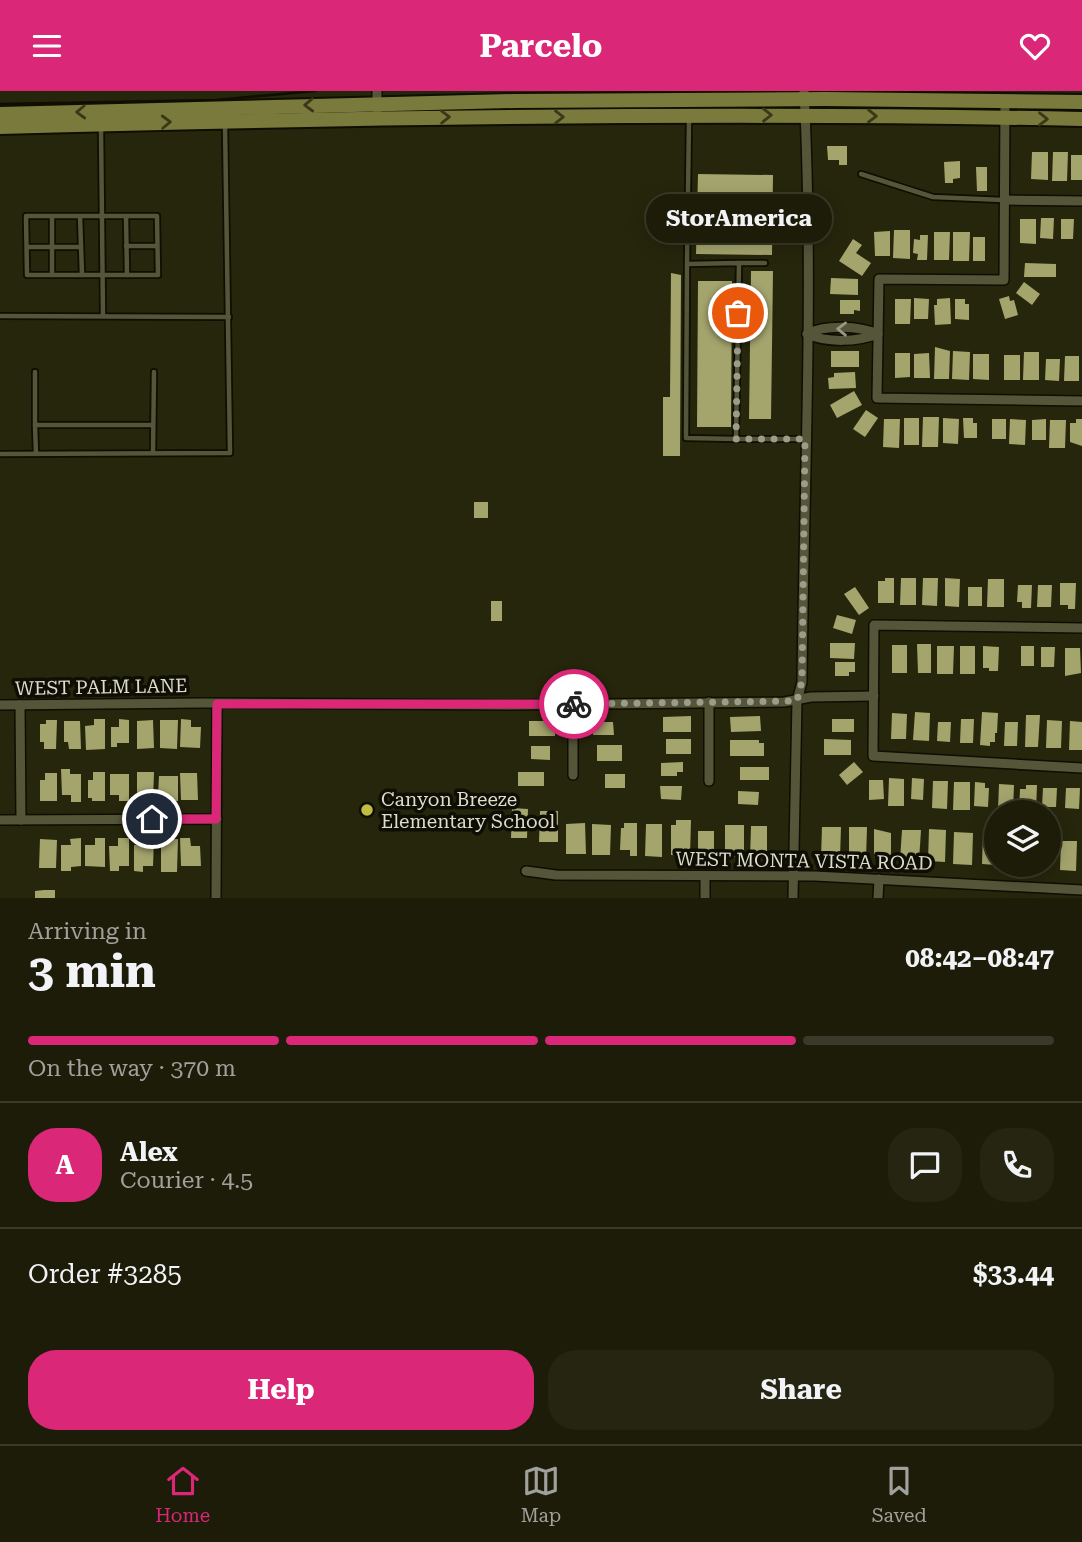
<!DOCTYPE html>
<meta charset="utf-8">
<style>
body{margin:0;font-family:"Roboto Serif",serif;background:#252512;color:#f1f3f6;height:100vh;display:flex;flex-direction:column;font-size:26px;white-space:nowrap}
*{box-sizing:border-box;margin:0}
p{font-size:23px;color:#a0a19c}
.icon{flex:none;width:38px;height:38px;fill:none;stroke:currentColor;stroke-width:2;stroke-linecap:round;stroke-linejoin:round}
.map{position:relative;height:807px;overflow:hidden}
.details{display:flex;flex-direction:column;background:#1c1c09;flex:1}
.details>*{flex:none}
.buttons{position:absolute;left:984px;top:709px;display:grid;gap:14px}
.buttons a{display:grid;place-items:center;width:77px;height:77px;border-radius:50%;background:#1c1c09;box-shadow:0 4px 18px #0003,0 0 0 2px #3a3a2a;font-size:35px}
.pin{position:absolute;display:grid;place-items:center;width:60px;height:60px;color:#fff;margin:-30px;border:4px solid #fff;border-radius:50%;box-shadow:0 2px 7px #0007}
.courier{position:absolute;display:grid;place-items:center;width:70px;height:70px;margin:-35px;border:5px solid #db2777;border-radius:50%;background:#fff;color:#222;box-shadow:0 2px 9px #0007}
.bubble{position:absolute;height:49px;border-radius:24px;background:#1c1c09;box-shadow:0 4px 18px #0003,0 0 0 2px #3a3a2a;font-size:23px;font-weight:700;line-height:49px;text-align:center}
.headline em{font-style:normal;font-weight:700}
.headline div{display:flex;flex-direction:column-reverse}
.headline{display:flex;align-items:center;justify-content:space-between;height:119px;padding:0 28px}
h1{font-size:46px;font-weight:700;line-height:52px}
.bar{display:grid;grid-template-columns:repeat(4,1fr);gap:10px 7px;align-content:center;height:84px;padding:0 28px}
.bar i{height:9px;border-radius:5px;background:#3a3a2a}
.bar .current{background:#db2777}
.bar p{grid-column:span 4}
.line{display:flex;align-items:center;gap:18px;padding:0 28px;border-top:2px solid #3a3a2a}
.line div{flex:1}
.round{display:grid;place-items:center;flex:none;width:74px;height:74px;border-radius:28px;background:#252512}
.cta{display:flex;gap:14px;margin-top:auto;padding:14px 28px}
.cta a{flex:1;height:80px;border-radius:28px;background:#db2777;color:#fff;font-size:28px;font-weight:700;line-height:80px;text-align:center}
.cta a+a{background:#252512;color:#f1f3f6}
header{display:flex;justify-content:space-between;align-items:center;height:91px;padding:0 28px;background:#db2777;color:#fff;font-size:32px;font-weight:700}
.dock{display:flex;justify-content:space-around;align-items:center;height:98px;border-top:2px solid #3a3a2a;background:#1c1c09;font-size:19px;color:#a0a19c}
.dock a{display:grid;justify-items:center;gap:4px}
.dock .current{color:#db2777}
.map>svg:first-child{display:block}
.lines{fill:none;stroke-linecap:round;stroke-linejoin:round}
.stream{stroke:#0f0e00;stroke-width:2.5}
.building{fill:#a4a56d}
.lane-casing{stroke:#0f0e00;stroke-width:8}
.street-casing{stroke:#0f0e00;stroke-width:12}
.primary-casing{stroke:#0f0e00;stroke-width:18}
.lane{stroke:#55553a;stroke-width:4.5}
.street{stroke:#55553a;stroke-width:9}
.primary{stroke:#797a3b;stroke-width:14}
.oneway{stroke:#39391a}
.oneway2{stroke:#989984}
.done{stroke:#9c9d89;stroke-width:7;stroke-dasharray:0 12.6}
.route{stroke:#db2777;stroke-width:9}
.poi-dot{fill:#bfbe42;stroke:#0e0e04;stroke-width:2.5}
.labels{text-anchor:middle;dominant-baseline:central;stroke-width:7;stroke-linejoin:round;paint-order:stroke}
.street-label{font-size:19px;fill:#dcddcd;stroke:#0e0e04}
.poi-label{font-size:19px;fill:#dcddcd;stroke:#0e0e04;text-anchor:start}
</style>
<header><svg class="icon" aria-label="menu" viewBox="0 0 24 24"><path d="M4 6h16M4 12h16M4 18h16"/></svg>Parcelo<svg class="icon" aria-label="heart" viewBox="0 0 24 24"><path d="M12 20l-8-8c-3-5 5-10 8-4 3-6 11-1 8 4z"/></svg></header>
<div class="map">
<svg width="1082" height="807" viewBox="0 0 1082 807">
<rect width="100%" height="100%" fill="#26260c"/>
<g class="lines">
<path class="stream" d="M0 13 216 9 315 0"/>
</g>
<g class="building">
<path d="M827 55H847V74H839V69H828Z"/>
<path d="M1032 61H1048V89L1031 88Z"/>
<path d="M1053 61H1068L1067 90H1052Z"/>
<rect x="1071" y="64" width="11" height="25"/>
<path d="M960 70V87L953 88V92H945L944 71Z"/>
<path d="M976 76H987V100H977Z"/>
<path d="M698 83 773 84 772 164 696 163Z"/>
<path d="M1041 127H1054L1053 148 1040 147Z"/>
<path d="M1020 128H1036V153L1020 152Z"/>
<path d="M1061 128H1074L1073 148H1061Z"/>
<path d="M894 139H910V168L893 167Z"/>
<path d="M890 140V165H875L874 141Z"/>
<path d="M934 141H950L949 169H934Z"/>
<path d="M953 141H970L969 170H953Z"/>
<path d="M920 144H928L927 169H917L918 163 913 162 914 148 920 149Z"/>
<rect x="973" y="146" width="12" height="24"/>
<path d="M853 148 862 154 856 162 871 172 862 185 839 170Z"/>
<path d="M1025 172 1056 173V186H1024Z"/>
<path d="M751 180H773L771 328H749Z"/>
<path d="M671 182 681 184 680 365H663V306H670Z"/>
<path d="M831 187 858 188V204L830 203Z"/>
<path d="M698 190H732L731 336H697Z"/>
<path d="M1024 191 1040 203 1032 214 1016 202Z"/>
<path d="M1009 205 1010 210 1014 209 1018 224 1005 228 999 208Z"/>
<path d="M914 207 929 208 928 228H914Z"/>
<path d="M950 207 951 233 935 234 934 214H937V208Z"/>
<path d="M895 208H911L910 233H895Z"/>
<path d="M955 208H965V213H969V229L955 228Z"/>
<path d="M840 209H860V220L854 219V223H840Z"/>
<path d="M935 256 950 260 949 288H934Z"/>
<rect x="831" y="260" width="28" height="16"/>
<path d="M953 260 970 261 969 289 952 288Z"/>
<path d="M1024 261H1039V289H1023Z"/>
<path d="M895 262H910V286L895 287Z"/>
<path d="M929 262 930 287H914V263Z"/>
<path d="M973 263H989V289L973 288Z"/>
<rect x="1004" y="264" width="16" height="25"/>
<path d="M1065 265H1079V290H1064Z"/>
<path d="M1046 268H1060L1059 290 1045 289Z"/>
<path d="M855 281 856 297 829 298 828 287 834 286V282Z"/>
<path d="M854 300 862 314 837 327 830 314Z"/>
<path d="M866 319 878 327 865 346 853 338Z"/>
<path d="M923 326H939L938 356H922Z"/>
<rect x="904" y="327" width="15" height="27"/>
<path d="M943 327 959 328 958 353 943 352Z"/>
<path d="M963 327H973V332H977V347H964Z"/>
<path d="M884 328H900L899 357 883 356Z"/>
<rect x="992" y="328" width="14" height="20"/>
<path d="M1010 328 1026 329 1025 354 1009 353Z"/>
<path d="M1046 328V349H1032V329Z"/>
<path d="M1076 328H1082V355L1070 351V332H1076Z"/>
<path d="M1050 329H1066L1065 357H1049Z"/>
<rect x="474" y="411" width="14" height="16"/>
<path d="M885 487H894V512H878V490H885Z"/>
<path d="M901 487H916V514H900Z"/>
<path d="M923 487H938L937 515 922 514Z"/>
<path d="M945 487 960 488 959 516 945 515Z"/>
<path d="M988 488H1004V516H987Z"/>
<path d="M1060 492H1076L1075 518H1068V514H1060Z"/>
<path d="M1018 494H1032L1031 517H1022V511H1017Z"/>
<path d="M1038 494H1052L1051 516H1037Z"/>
<path d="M855 496 869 517 859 524 844 503Z"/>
<rect x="968" y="496" width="14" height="19"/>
<rect x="491" y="510" width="11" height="20"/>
<path d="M837 524 856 529 852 543 833 537Z"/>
<path d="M830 552H855L854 568 830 567Z"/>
<path d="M917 553H931V582H918Z"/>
<rect x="892" y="554" width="15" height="28"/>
<path d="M937 555H954L953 583H937Z"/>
<rect x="960" y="555" width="15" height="28"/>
<path d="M983 555 999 556 998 580H989V577H983Z"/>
<rect x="1021" y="555" width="13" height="20"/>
<path d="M1041 556H1055L1054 576H1041Z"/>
<path d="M1065 557H1080L1081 582 1065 585Z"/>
<path d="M835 571H855V581H849V585H835Z"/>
<path d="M915 621 930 622 929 650 913 649Z"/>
<path d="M982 621 998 622 997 642H995V651H990V655L980 654Z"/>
<path d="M892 622 907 623 906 648H891Z"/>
<path d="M1026 624H1040L1038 656H1025Z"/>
<path d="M691 625V641H663V626Z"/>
<path d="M760 625 761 640 731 641 730 626Z"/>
<path d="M94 628H105V658L86 659 85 635 94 634Z"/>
<path d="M119 628 129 629V652H117V656H111V636H119Z"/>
<path d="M181 628 191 629V636H201L200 657 180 656Z"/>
<rect x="832" y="628" width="22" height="13"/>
<path d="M961 628H974L973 652H960Z"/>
<path d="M46 629H57L56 658H44V651H40V633H46Z"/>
<path d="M153 629 154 657 137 658V630Z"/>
<path d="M160 629H178L177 658 160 657Z"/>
<path d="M1047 629 1062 630 1061 657H1046Z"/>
<path d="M64 630H80L81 658H69L68 651H64Z"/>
<rect x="529" y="630" width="26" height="15"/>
<path d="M1070 630 1082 631V659H1069Z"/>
<path d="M593 631H613L614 644H593Z"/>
<path d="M938 631H951L950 651 937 650Z"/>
<path d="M1005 631H1018L1017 655H1004Z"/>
<rect x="666" y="648" width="25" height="15"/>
<path d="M824 648 851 649V664H824Z"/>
<path d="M730 649H759V652H764V665H730Z"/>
<rect x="597" y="654" width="25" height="16"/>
<path d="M531 655H550V669L531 668Z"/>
<path d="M683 671V681H677V685H661V672Z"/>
<path d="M854 671 863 681 847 694 839 684Z"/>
<rect x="740" y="676" width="29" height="13"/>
<path d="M61 678H70V683H81V711H71V704H62Z"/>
<path d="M93 681H105V710H92V707H88V689H93Z"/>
<path d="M137 681H154L153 710 137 709Z"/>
<rect x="518" y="681" width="26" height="14"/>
<path d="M45 682H57V710H40V689H45Z"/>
<path d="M180 682H197L198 709H181Z"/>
<path d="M110 683H129V710H119V704H110Z"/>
<rect x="605" y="683" width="20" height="14"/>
<path d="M159 685H178V710H168V705H158Z"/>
<path d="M889 687 904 688V715H888Z"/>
<path d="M912 687 924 688 923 709 911 708Z"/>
<path d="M869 689H883L884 708 869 709Z"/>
<path d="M933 690H948L947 718 932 717Z"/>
<path d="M954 691H970V719H953Z"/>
<path d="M975 691 985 692V697H989L988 716 974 715Z"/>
<path d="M999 693 1014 694 1013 719H998Z"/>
<path d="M1026 694H1037L1036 721H1019L1020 698H1026Z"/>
<path d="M660 695H682L681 709 661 708Z"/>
<path d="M1043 697H1057L1056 716H1042Z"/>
<path d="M1066 697H1080L1079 718 1065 717Z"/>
<path d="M738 700 759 701 758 714 738 713Z"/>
<path d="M512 717 528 718 527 747H511Z"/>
<path d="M540 720H558V751H539Z"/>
<path d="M676 729H691L690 765 671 764V734H676Z"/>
<path d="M585 732 586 763H566V733Z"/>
<path d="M624 732H637V765H630V759H620L621 737H624Z"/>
<path d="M592 733 611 734 610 764H592Z"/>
<path d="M646 733H662V766L645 765Z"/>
<path d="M725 734H744V765L725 766Z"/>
<path d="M751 735H767V767H750Z"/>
<path d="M822 736H841L840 767H821Z"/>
<path d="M849 736H867L866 768H849Z"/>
<path d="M874 738 891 742V765H880V767H874Z"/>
<path d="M929 738 946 739 945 771 928 770Z"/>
<path d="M902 739H921L919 770 900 769Z"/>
<path d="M698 740H714V762L705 763 706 766H698Z"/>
<path d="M954 741 973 742 972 774 953 773Z"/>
<path d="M983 741 996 742V774L982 773Z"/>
<path d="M81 747V775L71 776V780H61V754H71L70 748Z"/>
<path d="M95 747H105V776L85 775V754H95Z"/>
<path d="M118 747H129V775H119V780H110L109 755H118Z"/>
<path d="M143 747 154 748 153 775H143V781L134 780V754H143Z"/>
<path d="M180 747H190L191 755H200L201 775H181Z"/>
<path d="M40 748 57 749 56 777H39Z"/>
<path d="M161 748H178L177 781H161Z"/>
<path d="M1061 750H1077L1076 780 1060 779Z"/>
<path d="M44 799H55V807H35V800Z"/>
</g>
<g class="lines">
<defs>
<g id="lane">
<path d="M101 37 103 225"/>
<path d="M861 83 933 106 1003 109"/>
<path d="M26 125H157L158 184H27Z"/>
<path d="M52 125V184"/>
<path d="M80 125 82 184"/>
<path d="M126 125 127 184"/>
<path d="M126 155H157"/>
<path d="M27 156H81"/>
<path d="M739 172H765"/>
<path d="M687 173 686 347 736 348 739 172 687 173 689 29"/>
<path d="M0 225 229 226"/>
<path d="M35 281V334"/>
<path d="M736 348H805"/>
<path d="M153 362 154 281"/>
<path d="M0 363 230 362 225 34"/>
<path d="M36 363 35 334H153"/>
</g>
<g id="street">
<path d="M1005 10 1004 189 879 188 877 307 1082 310"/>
<path d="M377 19V0"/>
<path d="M1004 109 1082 110"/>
<path d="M807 243C826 233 859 235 878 243"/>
<path d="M807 243C827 252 857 251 878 243"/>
<path d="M1082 537 874 534 873 665 1082 677"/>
<path d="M709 611V690"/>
<path d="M573 613V684"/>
<path d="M0 614 201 612 510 614 784 611 811 606 874 605"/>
<path d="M20 614 21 729"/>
<path d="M0 729 217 728"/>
<path d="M526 780 556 784 815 785 1082 799"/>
<path d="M216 807 217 613"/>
<path d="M705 807V785"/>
<path d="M793 807 797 610 802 591C804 394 814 196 804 0"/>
<path d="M878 807 879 788"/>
</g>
<g id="primary">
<path d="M0 23 514 10 825 8 1082 11"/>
<path d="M0 36C361 26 721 21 1082 28"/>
</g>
</defs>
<use href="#lane" class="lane-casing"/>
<use href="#street" class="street-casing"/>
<use href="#primary" class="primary-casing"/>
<use href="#lane" class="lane"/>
<use href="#street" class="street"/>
<use href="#primary" class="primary"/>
</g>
<defs><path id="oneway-chevron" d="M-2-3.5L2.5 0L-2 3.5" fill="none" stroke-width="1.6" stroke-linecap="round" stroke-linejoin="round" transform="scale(1.75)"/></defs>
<g class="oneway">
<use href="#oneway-chevron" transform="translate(309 14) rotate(178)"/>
<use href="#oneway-chevron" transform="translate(81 21) rotate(178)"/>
<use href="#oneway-chevron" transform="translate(767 24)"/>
<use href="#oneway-chevron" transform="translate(872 25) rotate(1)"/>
<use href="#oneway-chevron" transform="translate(445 26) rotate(-1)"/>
<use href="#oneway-chevron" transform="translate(559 26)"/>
<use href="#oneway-chevron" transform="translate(1043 28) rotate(1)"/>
<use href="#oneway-chevron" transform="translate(166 31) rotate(-2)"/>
</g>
<use class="oneway2" href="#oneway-chevron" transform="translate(842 238) rotate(-179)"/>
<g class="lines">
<path class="done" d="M574 613 797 610 802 590 805 348H736L738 222"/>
<path class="route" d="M152 728H216L217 613H574"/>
</g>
<circle class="poi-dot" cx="367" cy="719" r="7"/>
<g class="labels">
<g class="street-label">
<text transform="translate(101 596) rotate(-1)">WEST PALM LANE</text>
<text transform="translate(804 770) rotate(1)">WEST MONTA VISTA ROAD</text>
</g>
<g class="poi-label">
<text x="381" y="708">Canyon Breeze<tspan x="381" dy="22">Elementary School</tspan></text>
</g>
</g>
</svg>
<div class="buttons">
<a><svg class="icon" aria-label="layers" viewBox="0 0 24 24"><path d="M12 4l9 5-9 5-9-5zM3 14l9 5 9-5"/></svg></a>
</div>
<div class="pin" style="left:738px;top:222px;background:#ea580c"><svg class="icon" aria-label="bag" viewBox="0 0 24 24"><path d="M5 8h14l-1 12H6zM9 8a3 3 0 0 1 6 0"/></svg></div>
<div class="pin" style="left:152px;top:728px;background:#1f2937"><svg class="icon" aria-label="home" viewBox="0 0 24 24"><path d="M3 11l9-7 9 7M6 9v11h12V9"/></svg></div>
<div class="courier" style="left:574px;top:613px"><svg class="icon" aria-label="bike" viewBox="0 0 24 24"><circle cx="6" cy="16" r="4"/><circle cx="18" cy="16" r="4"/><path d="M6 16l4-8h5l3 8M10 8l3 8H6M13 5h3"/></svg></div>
<div class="bubble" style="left:646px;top:103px;width:186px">StorAmerica</div>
</div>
<section class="details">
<div class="headline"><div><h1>3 min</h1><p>Arriving in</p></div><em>08:42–08:47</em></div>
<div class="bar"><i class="current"></i><i class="current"></i><i class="current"></i><i></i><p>On the way · 370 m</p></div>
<div class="line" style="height:126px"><b class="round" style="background:#db2777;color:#fff">A</b><div><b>Alex</b><p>Courier · 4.5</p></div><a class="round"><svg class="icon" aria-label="chat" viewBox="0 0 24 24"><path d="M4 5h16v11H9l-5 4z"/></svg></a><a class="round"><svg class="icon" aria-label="phone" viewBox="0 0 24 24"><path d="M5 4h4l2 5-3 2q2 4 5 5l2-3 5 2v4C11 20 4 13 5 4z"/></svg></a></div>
<div class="line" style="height:91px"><div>Order #3285</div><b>$33.44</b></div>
<div class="cta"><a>Help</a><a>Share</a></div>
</section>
<nav class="dock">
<a class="current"><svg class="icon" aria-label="home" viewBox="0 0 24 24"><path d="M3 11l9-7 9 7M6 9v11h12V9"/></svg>Home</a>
<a><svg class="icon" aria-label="map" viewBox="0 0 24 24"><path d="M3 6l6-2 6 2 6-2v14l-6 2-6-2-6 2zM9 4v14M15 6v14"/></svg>Map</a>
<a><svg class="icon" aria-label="saved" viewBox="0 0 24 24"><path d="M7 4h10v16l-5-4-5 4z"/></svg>Saved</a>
</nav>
